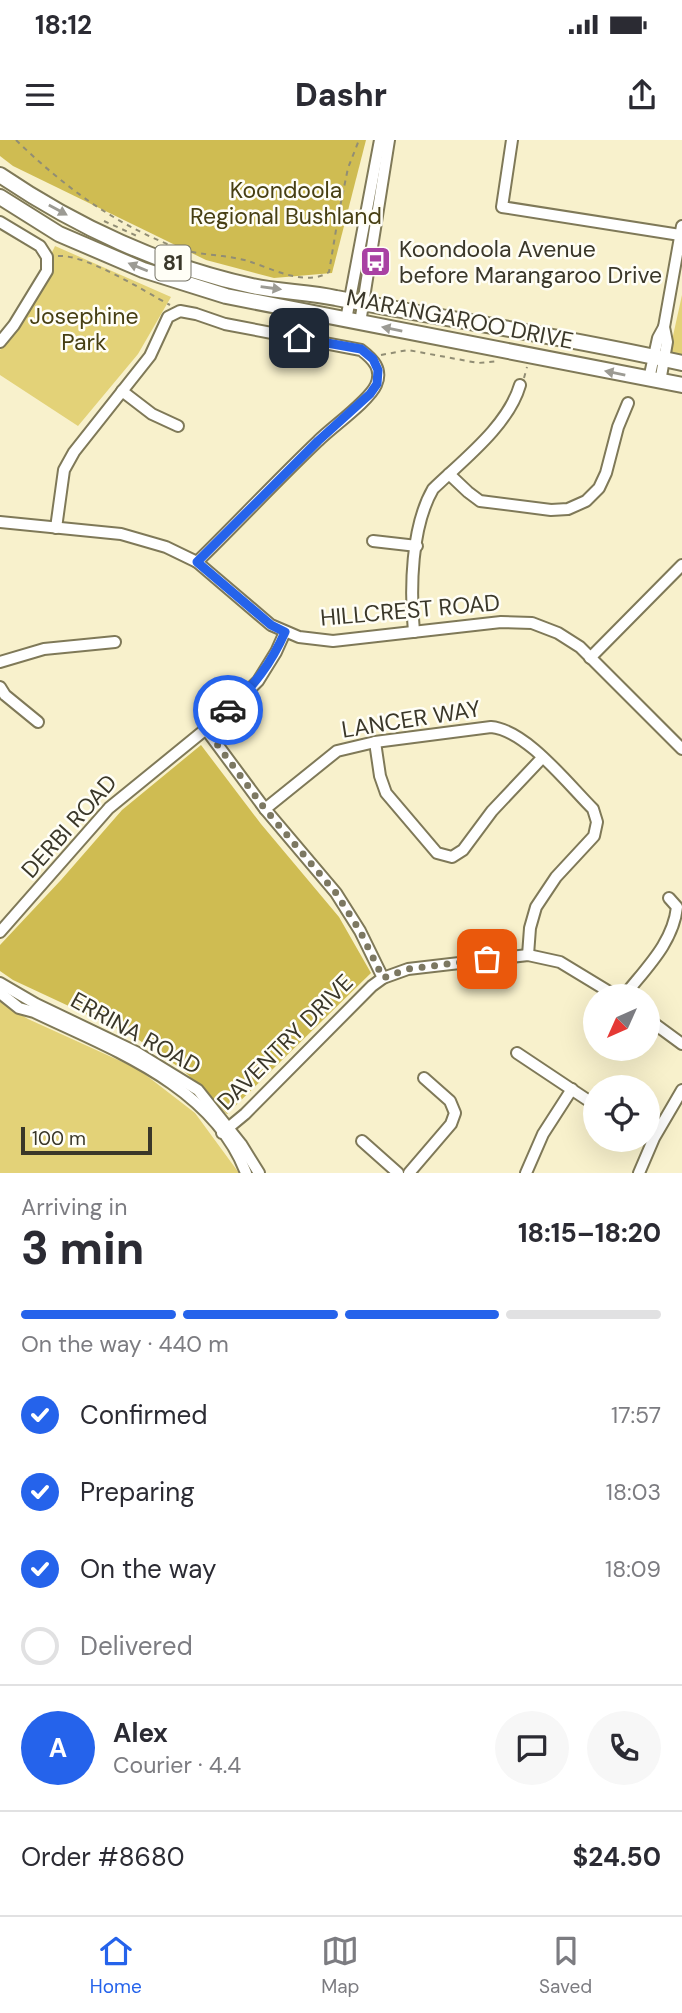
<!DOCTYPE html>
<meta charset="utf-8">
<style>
body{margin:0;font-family:"DM Sans",sans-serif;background:#f7f7f7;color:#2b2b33;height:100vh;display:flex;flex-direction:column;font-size:26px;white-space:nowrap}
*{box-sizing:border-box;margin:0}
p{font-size:23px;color:#7c7c81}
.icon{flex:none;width:38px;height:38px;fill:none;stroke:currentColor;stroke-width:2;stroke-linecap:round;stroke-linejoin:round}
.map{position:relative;height:1033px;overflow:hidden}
.side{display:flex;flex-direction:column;background:#fff;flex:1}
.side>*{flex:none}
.needle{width:46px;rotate:225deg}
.buttons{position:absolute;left:583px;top:844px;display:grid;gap:14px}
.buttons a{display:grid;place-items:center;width:77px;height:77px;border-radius:50%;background:#fff;box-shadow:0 7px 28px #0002;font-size:35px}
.scale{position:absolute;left:21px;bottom:18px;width:131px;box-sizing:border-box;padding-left:7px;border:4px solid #3a3729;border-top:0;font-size:19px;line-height:24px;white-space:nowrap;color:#3a3729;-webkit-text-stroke:5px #fffef6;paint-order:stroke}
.pin{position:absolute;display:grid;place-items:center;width:60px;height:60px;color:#fff;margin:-30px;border-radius:14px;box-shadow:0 4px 10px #0006}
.courier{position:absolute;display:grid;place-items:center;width:70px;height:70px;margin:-35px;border:5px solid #2563eb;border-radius:50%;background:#fff;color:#222;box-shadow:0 2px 9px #0007}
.overview em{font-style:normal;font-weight:800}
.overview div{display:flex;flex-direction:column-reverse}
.overview{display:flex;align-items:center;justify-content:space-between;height:119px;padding:0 21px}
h1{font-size:46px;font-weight:800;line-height:52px}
.bar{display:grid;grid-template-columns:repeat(4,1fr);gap:10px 7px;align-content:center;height:84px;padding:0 21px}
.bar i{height:9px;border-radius:5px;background:#e1e1e2}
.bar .current{background:#2563eb}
.bar p{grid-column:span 4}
.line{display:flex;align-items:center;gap:18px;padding:0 21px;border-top:2px solid #e1e1e2}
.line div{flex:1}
.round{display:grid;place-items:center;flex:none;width:74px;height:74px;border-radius:37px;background:#f7f7f7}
ol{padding:0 21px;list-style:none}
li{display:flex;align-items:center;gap:21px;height:77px}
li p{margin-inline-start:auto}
li .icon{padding:7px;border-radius:50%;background:#2563eb;color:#fff;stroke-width:4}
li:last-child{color:#7c7c81}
li i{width:38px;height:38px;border:4px solid #e1e1e2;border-radius:50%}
.status{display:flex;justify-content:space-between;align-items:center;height:49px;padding:0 35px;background:#fff;direction:ltr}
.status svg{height:19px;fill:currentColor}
header{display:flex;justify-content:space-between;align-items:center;height:91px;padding:0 21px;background:#fff;font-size:32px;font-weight:800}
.tab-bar{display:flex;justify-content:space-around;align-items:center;height:98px;border-top:2px solid #e1e1e2;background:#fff;font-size:19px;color:#7c7c81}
.tab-bar a{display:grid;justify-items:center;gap:4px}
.tab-bar .current{color:#2563eb}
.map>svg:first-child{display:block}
.green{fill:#e3d278}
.forest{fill:#cfbc52}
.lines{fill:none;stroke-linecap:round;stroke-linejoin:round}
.minor-casing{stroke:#7f7958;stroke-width:14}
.major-casing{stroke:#7f7958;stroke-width:18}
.path{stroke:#918d74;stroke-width:2;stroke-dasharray:5 5;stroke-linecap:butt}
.minor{stroke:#fff;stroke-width:10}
.major{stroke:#fff;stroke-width:14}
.oneway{fill:#9c9b94}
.done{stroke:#7c7862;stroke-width:7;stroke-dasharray:0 12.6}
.route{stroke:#2563eb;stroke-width:9}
.labels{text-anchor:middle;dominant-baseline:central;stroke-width:5;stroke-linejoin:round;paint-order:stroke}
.shield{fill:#fffef6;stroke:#757366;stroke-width:2}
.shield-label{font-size:21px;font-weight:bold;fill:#3a3729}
.park-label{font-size:23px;fill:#473f13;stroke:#fffef6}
.poi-label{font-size:23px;fill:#3a3729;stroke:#fffef6;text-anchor:start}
.street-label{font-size:23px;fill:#3a3729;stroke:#fffef6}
</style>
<div class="status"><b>18:12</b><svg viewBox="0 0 49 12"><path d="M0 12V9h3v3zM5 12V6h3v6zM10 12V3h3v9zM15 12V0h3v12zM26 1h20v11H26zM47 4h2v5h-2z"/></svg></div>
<header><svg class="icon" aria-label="menu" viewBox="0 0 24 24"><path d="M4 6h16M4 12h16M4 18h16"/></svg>Dashr<svg class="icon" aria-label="share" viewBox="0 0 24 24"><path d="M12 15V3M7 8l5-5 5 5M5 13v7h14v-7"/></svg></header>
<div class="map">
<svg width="682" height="1033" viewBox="0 0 682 1033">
<rect width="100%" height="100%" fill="#f8f1cc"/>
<g class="green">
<path d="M55 106 171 157 138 214 78 286 0 235V210L16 189Z"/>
<path d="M682 155V216L669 214Z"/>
<path d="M0 861 28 879 138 929 195 973 239 1033H0Z"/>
</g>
<g class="forest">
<path d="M0 0H366L332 133 274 138 206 120 13 26 0 16Z"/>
<path d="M201 605 261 684 339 777 371 833 227 974 183 930 133 896 13 840 0 831V805L61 740 122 670Z"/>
</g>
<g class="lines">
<defs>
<g id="minor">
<path d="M512 0 502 67 680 95"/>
<path d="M0 82 40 106 47 117V131L14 185 0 202"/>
<path d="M346 180 380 0"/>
<path d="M360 183 389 0"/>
<path d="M649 239 658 198 664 187"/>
<path d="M660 242 667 202 664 187 682 86"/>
<path d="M122 251 152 274 178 286"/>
<path d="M449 334 468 352 480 361 551 370 568 369 586 361 599 348 606 333 618 287 628 263"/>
<path d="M0 382 121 394 166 407 197 422 271 485 299 497 333 501 501 482 532 483 558 493 580 507 682 609"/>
<path d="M56 388 64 330 74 312 150 216 168 177 180 171 196 174 225 184 361 210C373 219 383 229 376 245 369 261 332 287 318 301 277 340 238 382 197 422"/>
<path d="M373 401 417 406"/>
<path d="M414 492C410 449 411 387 433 349 463 320 508 286 520 245"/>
<path d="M590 518 682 425"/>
<path d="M0 522 44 509 115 502"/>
<path d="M0 547 5 555 38 582"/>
<path d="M205 588 265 669 336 753 360 791 383 838"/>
<path d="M375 602 380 636 386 653 437 713 452 717 463 710 492 671 542 618"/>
<path d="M265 669 337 611 375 602 491 587C526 590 567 643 593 669L597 682 594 696 556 737 536 767 530 788 528 815"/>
<path d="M0 792 109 668 228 571 258 541 276 512 285 492"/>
<path d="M0 843 36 864 136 912 198 950 241 1004 259 1033"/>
<path d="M0 853 19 868 34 872C111 909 213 945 246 1033"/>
<path d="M624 856C646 828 673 803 677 767L669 758"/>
<path d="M648 879 682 904"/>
<path d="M517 913 595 965"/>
<path d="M222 993 245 974 372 846 383 838 408 829 528 815 560 822 616 856"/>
<path d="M362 1001 398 1033"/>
<path d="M409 1033 451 984 455 973 450 961 424 938"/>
<path d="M526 1033 543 994 572 949"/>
<path d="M639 1033 654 998 682 950"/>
</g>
<g id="major">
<path d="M0 35C75 86 163 127 252 146 280 152 309 152 336 158 451 180 568 197 682 223"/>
<path d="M0 57 59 94 143 130 226 156 682 245"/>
</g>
</defs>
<use href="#minor" class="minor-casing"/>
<use href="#major" class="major-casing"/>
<g class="path">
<path d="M16 0C62 45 114 84 175 107 198 116 224 114 248 121 273 129 306 147 329 132L339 72 348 28 359 0"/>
<path d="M104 81 137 96"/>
<path d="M58 116C86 114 144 151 170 165"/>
<path d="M381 215 408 210 478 223 499 221"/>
<path d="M524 238 527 227"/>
</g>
<use href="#minor" class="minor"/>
<use href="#major" class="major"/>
</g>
<defs><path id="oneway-solid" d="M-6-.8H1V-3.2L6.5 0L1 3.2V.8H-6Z" transform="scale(1.75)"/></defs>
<g class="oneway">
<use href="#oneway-solid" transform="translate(58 70) rotate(29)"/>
<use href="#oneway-solid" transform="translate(138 127) rotate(-158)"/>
<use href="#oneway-solid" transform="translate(271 148) rotate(8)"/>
<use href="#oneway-solid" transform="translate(392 189) rotate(-169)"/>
<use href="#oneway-solid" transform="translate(615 233) rotate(-169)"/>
</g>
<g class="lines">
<path class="done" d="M228 570 205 588 265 669 336 753 360 791 383 838 408 829 487 819"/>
<path class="route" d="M228 570C253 547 271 524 285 492L271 485 197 422 318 301 370 254 377 244 378 230 373 219 361 209 299 198"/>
</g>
<defs>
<symbol id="bus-square" viewBox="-11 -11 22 22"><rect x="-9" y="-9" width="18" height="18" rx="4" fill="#a941a3" stroke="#fffef6"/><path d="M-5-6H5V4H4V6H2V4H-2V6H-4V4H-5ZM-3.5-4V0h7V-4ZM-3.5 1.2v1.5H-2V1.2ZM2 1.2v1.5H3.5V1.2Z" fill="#fff"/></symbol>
</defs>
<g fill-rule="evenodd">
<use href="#bus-square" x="358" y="104" width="35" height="35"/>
</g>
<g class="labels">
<rect class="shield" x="155.5" y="105.5" width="35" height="35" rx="5"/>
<g class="shield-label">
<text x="173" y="123">81</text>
</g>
<g class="park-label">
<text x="286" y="50">Koondoola<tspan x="286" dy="26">Regional Bushland</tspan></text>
<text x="84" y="176">Josephine<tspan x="84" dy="26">Park</tspan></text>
</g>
<g class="poi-label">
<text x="399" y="109">Koondoola Avenue<tspan x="399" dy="26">before Marangaroo Drive</tspan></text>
</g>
<g class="street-label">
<text transform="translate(460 179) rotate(11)">MARANGAROO DRIVE</text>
<text transform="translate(410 470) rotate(-5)">HILLCREST ROAD</text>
<text transform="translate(411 579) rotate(-9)">LANCER WAY</text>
<text transform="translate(69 686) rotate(-48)">DERBI ROAD</text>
<text transform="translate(136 893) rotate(29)">ERRINA ROAD</text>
<text transform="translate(285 902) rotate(-45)">DAVENTRY DRIVE</text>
</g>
</g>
</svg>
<div class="buttons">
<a><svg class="needle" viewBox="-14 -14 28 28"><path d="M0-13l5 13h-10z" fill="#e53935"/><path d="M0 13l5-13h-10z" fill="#7c7c81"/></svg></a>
<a><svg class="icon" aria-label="locate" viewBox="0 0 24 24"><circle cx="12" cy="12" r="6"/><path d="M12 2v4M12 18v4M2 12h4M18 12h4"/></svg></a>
</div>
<div class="scale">100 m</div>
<div class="pin" style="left:487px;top:819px;background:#ea580c"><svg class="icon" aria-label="bag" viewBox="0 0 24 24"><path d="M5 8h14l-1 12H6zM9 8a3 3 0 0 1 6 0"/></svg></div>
<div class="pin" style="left:299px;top:198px;background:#1f2937"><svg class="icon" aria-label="home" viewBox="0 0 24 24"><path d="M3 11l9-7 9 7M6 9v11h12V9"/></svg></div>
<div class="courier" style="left:228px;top:570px"><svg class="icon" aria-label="car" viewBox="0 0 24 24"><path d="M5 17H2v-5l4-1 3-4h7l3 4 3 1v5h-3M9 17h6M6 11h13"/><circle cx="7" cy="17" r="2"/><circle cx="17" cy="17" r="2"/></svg></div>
</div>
<section class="side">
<div class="overview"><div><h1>3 min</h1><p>Arriving in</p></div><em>18:15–18:20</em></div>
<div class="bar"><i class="current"></i><i class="current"></i><i class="current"></i><i></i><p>On the way · 440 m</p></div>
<ol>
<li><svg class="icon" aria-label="check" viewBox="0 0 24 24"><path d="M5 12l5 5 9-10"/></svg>Confirmed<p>17:57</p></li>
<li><svg class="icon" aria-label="check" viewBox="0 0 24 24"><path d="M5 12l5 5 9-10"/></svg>Preparing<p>18:03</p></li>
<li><svg class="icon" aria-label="check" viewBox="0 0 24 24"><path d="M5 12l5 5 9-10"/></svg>On the way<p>18:09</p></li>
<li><i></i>Delivered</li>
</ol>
<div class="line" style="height:126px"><b class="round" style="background:#2563eb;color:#fff">A</b><div><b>Alex</b><p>Courier · 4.4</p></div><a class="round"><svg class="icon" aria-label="chat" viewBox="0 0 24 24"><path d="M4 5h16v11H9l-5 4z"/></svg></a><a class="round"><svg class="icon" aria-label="phone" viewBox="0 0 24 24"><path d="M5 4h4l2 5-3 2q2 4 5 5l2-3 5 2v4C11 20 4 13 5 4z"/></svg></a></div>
<div class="line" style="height:91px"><div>Order #8680</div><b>$24.50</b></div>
</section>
<nav class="tab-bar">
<a class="current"><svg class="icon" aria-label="home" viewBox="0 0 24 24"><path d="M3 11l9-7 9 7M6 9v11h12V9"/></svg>Home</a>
<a><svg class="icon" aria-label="map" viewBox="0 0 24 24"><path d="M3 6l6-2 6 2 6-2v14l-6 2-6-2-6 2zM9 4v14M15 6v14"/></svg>Map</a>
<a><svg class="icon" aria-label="saved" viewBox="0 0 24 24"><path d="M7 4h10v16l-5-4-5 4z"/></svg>Saved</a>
</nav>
